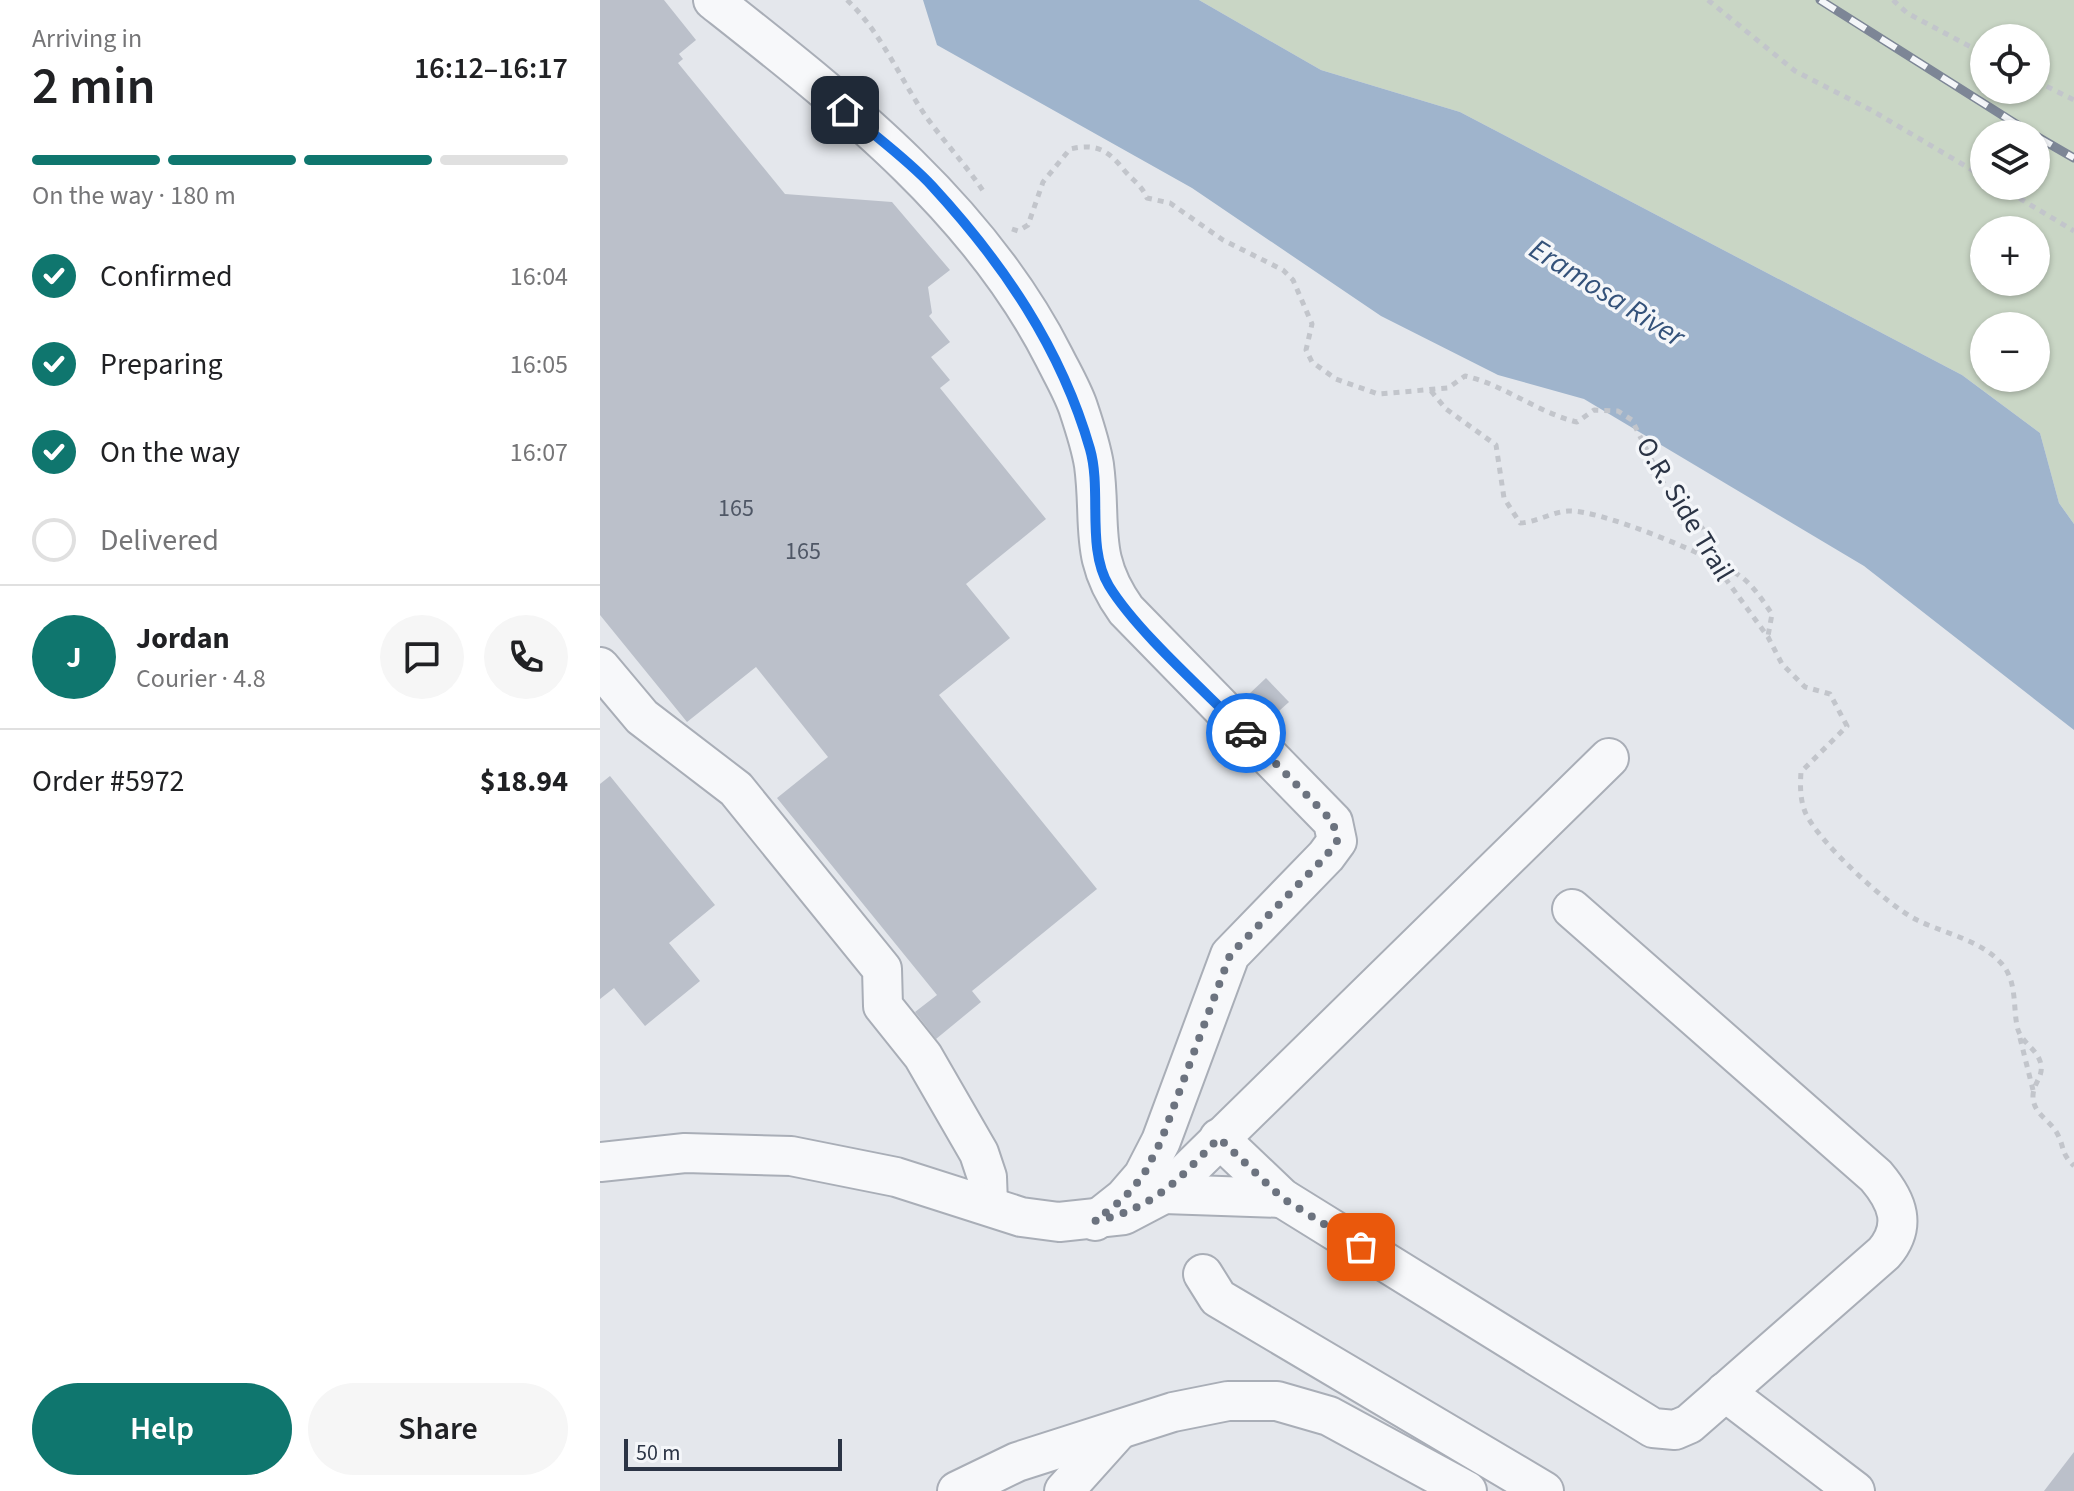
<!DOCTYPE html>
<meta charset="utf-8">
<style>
body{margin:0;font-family:"Source Sans 3",sans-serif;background:#f6f6f6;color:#202124;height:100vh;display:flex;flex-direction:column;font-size:30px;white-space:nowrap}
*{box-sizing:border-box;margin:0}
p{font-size:26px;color:#757577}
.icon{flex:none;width:44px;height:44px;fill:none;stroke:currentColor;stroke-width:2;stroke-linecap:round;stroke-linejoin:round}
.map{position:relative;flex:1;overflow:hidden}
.panel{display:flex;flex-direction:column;background:#fff;width:600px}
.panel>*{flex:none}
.tools{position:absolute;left:1370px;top:24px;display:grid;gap:16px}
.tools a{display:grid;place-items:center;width:80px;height:80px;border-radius:50%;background:#fff;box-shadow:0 2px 6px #0004;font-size:40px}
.scale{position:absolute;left:24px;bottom:20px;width:218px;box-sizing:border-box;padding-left:8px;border:4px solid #2b3445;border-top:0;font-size:22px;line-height:28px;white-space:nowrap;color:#2b3445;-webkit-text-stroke:6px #f4f6f9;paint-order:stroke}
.pin{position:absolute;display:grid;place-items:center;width:68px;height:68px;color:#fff;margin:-34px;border-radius:16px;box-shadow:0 4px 12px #0006}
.courier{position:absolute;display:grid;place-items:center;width:80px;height:80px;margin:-40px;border:6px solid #1a73e8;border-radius:50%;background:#fff;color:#222;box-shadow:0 2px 10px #0007}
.headline em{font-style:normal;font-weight:600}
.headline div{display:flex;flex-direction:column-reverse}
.headline{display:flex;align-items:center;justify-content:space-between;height:136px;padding:0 32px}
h1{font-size:52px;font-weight:600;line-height:60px}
.bar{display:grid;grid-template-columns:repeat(4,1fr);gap:12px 8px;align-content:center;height:96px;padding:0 32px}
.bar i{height:10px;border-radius:6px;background:#e0e0e0}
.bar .current{background:#0f766e}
.bar p{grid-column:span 4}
.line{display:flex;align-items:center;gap:20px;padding:0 32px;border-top:2px solid #e0e0e0}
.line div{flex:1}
.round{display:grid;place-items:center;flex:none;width:84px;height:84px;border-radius:42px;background:#f6f6f6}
ol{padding:0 32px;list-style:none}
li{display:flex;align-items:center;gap:24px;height:88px}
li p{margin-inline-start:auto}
li .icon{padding:8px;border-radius:50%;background:#0f766e;color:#fff;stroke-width:4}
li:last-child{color:#757577}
li i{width:44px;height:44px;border:4px solid #e0e0e0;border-radius:50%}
.cta{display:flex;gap:16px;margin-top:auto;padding:16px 32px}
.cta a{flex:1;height:92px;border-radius:48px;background:#0f766e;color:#fff;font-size:32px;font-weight:600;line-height:92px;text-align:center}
.cta a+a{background:#f6f6f6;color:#202124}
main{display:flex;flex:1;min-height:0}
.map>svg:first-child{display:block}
.green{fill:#c9d6c5;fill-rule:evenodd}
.water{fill:#9fb4cc}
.building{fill:#bbc0ca}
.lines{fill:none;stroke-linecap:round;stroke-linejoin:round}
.minor-casing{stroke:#a9aeb7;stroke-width:42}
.path{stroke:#c2c5cb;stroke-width:5;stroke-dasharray:6 6;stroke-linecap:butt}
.minor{stroke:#f7f8fa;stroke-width:38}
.rail-casing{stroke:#7d8696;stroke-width:9}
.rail{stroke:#f4f6f9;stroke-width:6;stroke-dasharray:18;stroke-linecap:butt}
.done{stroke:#6c737f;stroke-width:8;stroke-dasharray:0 14.4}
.route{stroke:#1a73e8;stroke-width:10}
.labels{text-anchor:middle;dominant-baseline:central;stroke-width:7;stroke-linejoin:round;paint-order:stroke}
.number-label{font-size:24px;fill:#4f5766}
.street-label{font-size:28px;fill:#2b3445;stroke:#f4f6f9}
.water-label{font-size:30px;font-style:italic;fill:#34527a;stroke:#f4f6f9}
</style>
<main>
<section class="panel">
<div class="headline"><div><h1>2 min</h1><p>Arriving in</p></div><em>16:12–16:17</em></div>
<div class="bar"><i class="current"></i><i class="current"></i><i class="current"></i><i></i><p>On the way · 180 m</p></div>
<ol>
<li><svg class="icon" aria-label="check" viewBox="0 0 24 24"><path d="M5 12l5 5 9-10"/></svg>Confirmed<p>16:04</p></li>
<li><svg class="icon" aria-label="check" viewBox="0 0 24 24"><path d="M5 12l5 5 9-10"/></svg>Preparing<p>16:05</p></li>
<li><svg class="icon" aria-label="check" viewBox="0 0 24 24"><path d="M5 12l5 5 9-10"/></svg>On the way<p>16:07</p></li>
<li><i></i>Delivered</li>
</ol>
<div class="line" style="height:144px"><b class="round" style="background:#0f766e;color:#fff">J</b><div><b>Jordan</b><p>Courier · 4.8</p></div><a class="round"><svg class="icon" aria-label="chat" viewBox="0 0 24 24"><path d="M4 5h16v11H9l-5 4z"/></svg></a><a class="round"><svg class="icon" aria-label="phone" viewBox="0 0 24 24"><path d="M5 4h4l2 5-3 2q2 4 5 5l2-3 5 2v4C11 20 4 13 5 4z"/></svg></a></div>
<div class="line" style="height:104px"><div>Order #5972</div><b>$18.94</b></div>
<div class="cta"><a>Help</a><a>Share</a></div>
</section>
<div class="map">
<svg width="1474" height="1491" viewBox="0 0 1474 1491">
<rect width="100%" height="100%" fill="#e4e7ec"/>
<path class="green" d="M599 0H1474V524L1459 503 1440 433 1362 375 860 112 721 70ZM1384 38H1436V90H1384ZM1384 134H1436V186H1384ZM1384 230H1436V282H1384ZM1384 326H1436V378H1384Z"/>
<path class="water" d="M323 0H599L721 70 860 112 1362 375 1440 433 1459 503 1474 524V730L1264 566 984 399 898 375 781 316 592 188 337 45Z"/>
<g class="building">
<path d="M0 0H64L96 40 79 54 83 59 78 63 185 194 292 202 350 270 328 287 332 313 329 316 350 342 331 357 350 380 340 388 446 519 366 584 410 638 339 695 497 889 372 991 381 1002 336 1039 315 1012 337 995 177 798 228 757 156 667 87 722 0 615Z"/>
<path d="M666 678 689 702 670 719 647 696Z"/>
<path d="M10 776 115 905 69 943 100 981 45 1026 14 988 0 999V784Z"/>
<path d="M1474 1452V1491H1444Z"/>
</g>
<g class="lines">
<defs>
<g id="minor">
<path d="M113 0C242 102 378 207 454 357 462 373 472 390 478 407 484 425 491 446 494 465 502 525 488 557 526 610L733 822 737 841 726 856 630 955 561 1141 543 1176 524 1198 495 1221"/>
<path d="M0 667 42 717 136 789 282 969 283 1006 323 1056 379 1153 387 1177 388 1204"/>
<path d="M619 1138 682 1198 1053 1428 1075 1430 1089 1424 1284 1253C1307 1226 1298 1202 1276 1176L972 909"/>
<path d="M0 1162 85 1153 191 1156 296 1177 421 1217 459 1222 524 1215 564 1194 1009 758"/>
<path d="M564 1194 682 1198"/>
<path d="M603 1274 618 1298 944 1491"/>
<path d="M1125 1392 1255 1491"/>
<path d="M357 1491 417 1462 573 1412 628 1401H677L729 1416 867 1491"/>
<path d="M464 1491 516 1433"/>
</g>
</defs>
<use href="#minor" class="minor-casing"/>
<g class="path">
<path d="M247 0C279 30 297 72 321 109 340 138 366 164 385 194"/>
<path d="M1108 0 1195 71 1271 110 1384 177"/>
<path d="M1293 0 1307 13 1384 54"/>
<path d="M1436 81 1474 100"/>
<path d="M1399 186 1474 231"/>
<path d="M412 229 418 231 428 225 443 182 470 149C496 143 508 150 524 170 533 181 541 184 547 198L570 203 623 240 683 270 693 280 712 324 706 350 712 362 736 379 778 394 848 388 865 376C903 384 936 412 977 422L994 410 1018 411 1032 420 1062 481 1103 529 1117 567 1168 637 1182 664 1205 687 1230 694 1247 726 1201 772C1200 786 1200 801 1206 814 1220 843 1286 904 1315 919 1342 933 1379 939 1401 963 1417 980 1413 1005 1417 1026 1420 1042 1435 1047 1440 1061 1445 1076 1434 1081 1433 1095 1432 1114 1451 1120 1458 1135 1465 1150 1461 1153 1474 1166"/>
<path d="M831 391 846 409 896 445 904 498 920 523C937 522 952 512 968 511 999 509 1113 556 1140 576 1153 585 1163 601 1172 614L1168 636"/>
<path d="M1420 1038 1433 1090"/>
</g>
<use href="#minor" class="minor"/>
<defs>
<g id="rail">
<path d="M1220 0 1432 134"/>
<path d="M1436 136 1474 158"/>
</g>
</defs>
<use href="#rail" class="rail-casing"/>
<use href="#rail" class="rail"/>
</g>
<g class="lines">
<path class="done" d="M646 733 733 822 737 841 726 856 630 955 561 1141 543 1176 524 1198 495 1221C554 1209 579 1179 619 1138L682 1198 761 1247"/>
<path class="route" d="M245 110C273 135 306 158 332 186 403 263 461 348 490 449 502 491 486 548 509 586 538 633 606 692 646 733"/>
</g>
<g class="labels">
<g class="number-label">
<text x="136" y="508">165</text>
<text x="203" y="551">165</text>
</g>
<g class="street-label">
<text transform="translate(1085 509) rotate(59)">O.R. Side Trail</text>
</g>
<g class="water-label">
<text transform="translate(1007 293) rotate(32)">Eramosa River</text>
</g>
</g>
</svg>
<div class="tools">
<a><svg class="icon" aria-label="locate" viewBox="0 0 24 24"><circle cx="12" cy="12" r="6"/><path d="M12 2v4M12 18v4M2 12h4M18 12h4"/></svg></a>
<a><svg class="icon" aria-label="layers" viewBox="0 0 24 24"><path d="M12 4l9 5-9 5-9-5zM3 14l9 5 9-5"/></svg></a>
<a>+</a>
<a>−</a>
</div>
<div class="scale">50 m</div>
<div class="pin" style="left:761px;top:1247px;background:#ea580c"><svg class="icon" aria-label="bag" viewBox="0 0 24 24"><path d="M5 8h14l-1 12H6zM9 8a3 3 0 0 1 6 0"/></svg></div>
<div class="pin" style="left:245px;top:110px;background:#1f2937"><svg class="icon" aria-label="home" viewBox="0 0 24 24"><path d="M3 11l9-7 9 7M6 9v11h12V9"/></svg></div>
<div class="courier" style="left:646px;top:733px"><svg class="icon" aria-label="car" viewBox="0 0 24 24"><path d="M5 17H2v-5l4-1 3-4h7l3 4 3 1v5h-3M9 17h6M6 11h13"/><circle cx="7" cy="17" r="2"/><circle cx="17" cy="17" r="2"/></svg></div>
</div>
</main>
